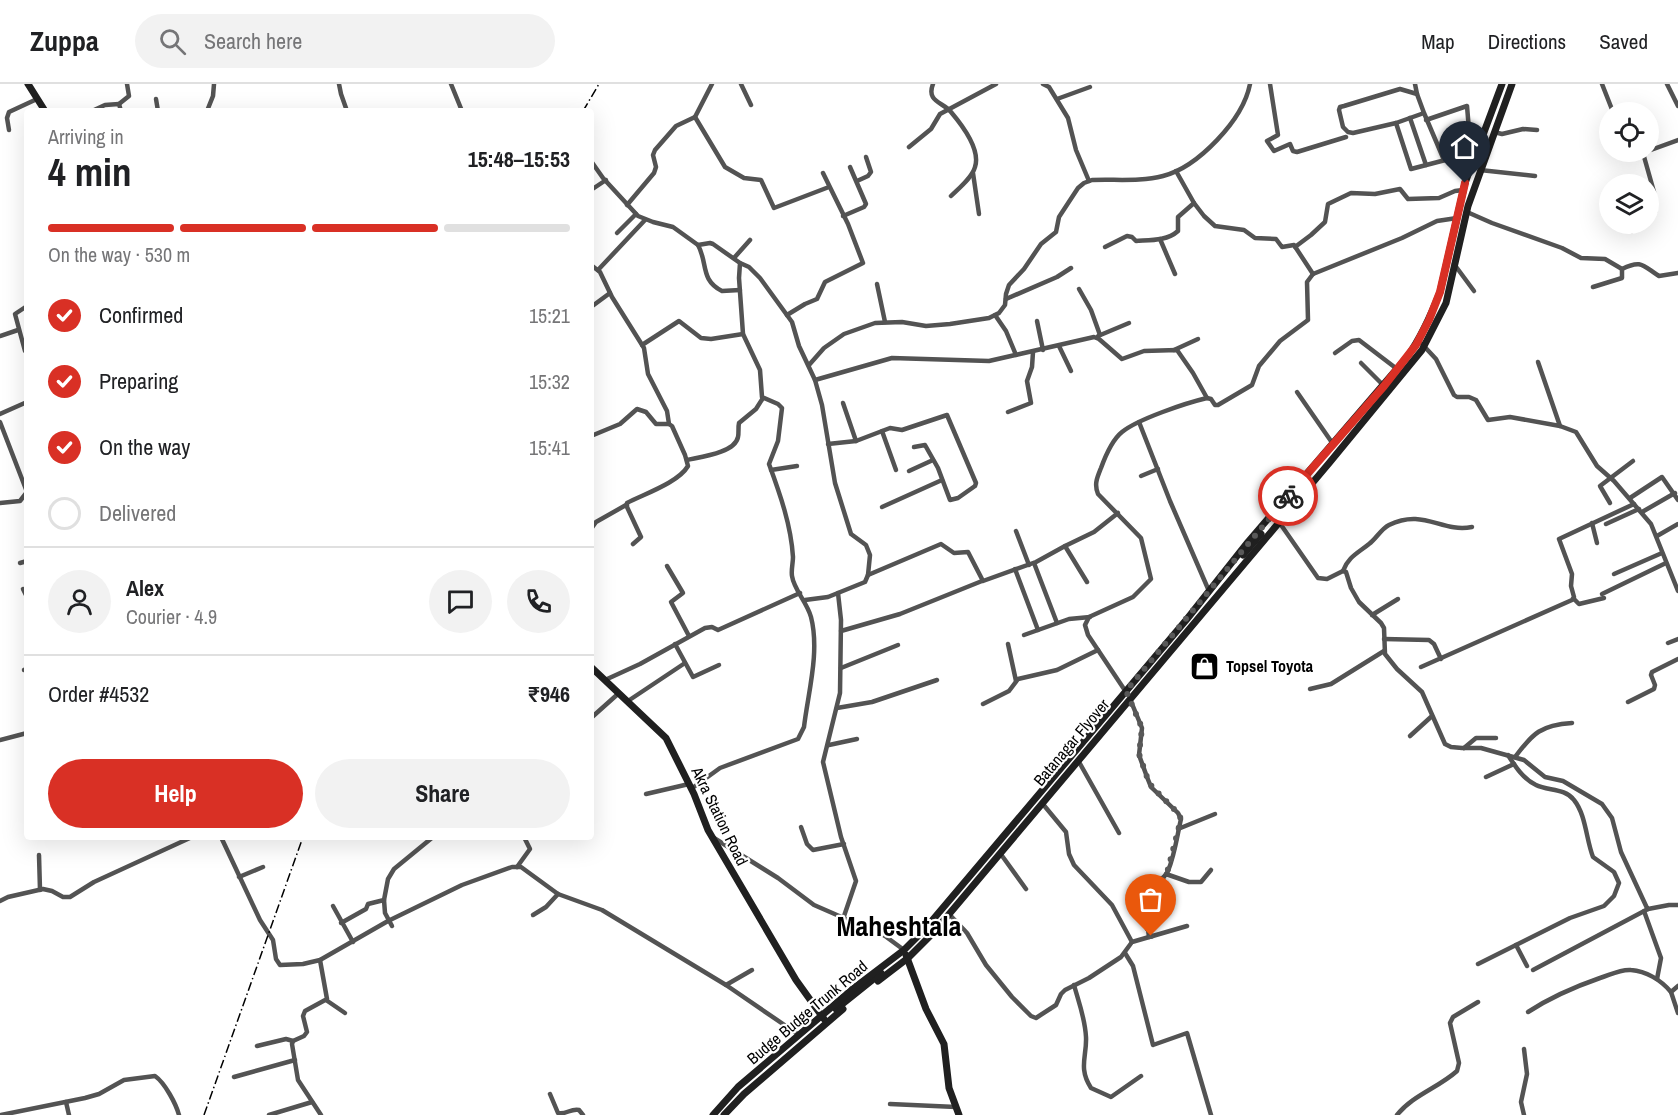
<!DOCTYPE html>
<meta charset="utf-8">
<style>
body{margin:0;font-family:"Archivo Narrow",sans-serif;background:#f2f2f2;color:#202124;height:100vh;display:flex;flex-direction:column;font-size:22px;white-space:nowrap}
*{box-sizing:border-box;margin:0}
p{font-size:20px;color:#757577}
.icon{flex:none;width:33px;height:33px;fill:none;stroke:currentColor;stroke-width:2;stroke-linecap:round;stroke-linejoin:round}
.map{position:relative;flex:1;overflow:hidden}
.panel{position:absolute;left:24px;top:24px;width:570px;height:732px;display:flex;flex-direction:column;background:#fff;border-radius:6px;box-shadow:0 6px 24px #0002}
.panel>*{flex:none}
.controls{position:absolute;left:1599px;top:18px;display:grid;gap:12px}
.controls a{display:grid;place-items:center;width:60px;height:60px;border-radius:50%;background:#fff;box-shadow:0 6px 24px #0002;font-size:30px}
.pin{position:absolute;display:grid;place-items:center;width:51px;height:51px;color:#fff;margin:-62px -26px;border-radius:50% 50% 50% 0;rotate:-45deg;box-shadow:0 0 6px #0007}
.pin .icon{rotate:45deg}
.courier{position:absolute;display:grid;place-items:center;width:60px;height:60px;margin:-30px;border:4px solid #d93025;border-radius:50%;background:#fff;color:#222;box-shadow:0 2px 8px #0007}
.head em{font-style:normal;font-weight:700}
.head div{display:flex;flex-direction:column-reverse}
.head{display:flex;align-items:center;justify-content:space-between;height:102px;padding:0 24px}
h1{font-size:39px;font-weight:700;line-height:45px}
.bar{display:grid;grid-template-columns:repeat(4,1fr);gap:9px 6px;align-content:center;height:72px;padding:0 24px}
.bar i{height:8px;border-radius:4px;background:#e0e0e0}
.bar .current{background:#d93025}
.bar p{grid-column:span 4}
.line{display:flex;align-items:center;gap:15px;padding:0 24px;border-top:2px solid #e0e0e0}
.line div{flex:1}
.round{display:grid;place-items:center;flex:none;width:63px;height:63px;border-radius:32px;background:#f2f2f2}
ol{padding:0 24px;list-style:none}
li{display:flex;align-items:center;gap:18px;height:66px}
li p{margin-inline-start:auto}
li .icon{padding:6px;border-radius:50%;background:#d93025;color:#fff;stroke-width:4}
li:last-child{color:#757577}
li i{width:33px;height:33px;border:3px solid #e0e0e0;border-radius:50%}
.cta{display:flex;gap:12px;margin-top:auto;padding:12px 24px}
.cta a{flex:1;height:69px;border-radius:36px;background:#d93025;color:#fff;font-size:24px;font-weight:700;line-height:69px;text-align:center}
.cta a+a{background:#f2f2f2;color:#202124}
header{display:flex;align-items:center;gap:36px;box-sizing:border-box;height:84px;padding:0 30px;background:#fff;border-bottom:2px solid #e0e0e0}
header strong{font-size:28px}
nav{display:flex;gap:33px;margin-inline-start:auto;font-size:21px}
.search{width:420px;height:54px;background:#f2f2f2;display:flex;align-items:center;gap:15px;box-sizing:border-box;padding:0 21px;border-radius:33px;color:#757577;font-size:22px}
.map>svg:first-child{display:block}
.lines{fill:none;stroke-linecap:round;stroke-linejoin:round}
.street{stroke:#535353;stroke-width:4.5}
.secondary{stroke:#202020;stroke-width:7}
.rail{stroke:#000;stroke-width:1.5;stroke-dasharray:9 3 1.5 3;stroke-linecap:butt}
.done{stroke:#595959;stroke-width:6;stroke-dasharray:0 10.8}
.route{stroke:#d93025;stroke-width:8}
.labels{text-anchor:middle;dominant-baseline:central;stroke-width:4.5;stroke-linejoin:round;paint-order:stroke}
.poi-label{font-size:16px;font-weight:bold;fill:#000;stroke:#fff;text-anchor:start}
.street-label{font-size:16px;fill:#000;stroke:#fff}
.town-label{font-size:28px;font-weight:bold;fill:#000;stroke:#fff}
</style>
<header>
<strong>Zuppa</strong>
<div class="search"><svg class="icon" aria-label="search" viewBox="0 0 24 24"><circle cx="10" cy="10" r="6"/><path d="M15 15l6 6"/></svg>Search here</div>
<nav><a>Map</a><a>Directions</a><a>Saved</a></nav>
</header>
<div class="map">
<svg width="1678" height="1031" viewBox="0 0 1678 1031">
<rect width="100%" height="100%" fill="#fff"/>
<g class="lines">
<g class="street">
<path d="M339 0 341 10 347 27"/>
<path d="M451 0 462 27"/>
<path d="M741 0 751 21"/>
<path d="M933 0C926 18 943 18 951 28 962 41 981 65 975 83 972 94 959 104 951 112"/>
<path d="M1043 0 1049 3 1068 34 1076 66 1089 97"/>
<path d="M1270 0 1278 51 1267 57 1274 67 1290 60 1293 67 1297 68 1346 53"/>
<path d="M1415 0 1417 10"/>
<path d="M1602 0 1613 28"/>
<path d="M1667 0 1678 22"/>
<path d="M156 15 158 27"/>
<path d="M1057 15 1090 3"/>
<path d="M119 20 129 12 127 0"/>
<path d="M92 27 105 21 119 20 121 27"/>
<path d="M207 27 213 12 214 0"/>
<path d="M1424 29 1417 10 1400 5 1344 22 1340 23 1339 26 1343 43 1348 48 1353 49 1396 39 1424 29 1444 76"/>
<path d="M695 33 725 83 744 94 761 96 774 124 829 103"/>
<path d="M1410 34 1426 81"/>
<path d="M1426 36 1467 22 1469 46 1474 50 1482 51"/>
<path d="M1396 39 1411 85 1453 74 1470 62H1478"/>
<path d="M9 46 7 34 9 28 37 15"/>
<path d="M1494 48 1502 50 1523 45 1537 46"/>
<path d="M909 63 931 45 940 30 996 0"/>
<path d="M1648 67 1678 56"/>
<path d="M1648 68 1643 69 1654 108 1655 128 1648 133"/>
<path d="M591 77 603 94 638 132 653 138 673 143 698 161 710 159 713 160 740 179 739 194 743 250 760 286 762 313 778 320 782 324 778 357 769 380C780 410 791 441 793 473 793 479 791 486 792 492 794 506 807 518 811 533 820 568 808 609 804 643L798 655 720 684 691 705"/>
<path d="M1480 86 1535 92"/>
<path d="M1176 87 1194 119 1204 132 1215 142 1244 146 1255 154 1276 155 1282 163 1294 161 1313 190"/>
<path d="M973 89 979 130"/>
<path d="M857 97 868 92 871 88 866 73"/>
<path d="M591 106 606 96"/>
<path d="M627 121 654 89 656 83 653 71 655 66 676 42 695 33 712 0"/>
<path d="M1467 128 1492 139 1562 164 1581 174 1605 175 1622 185"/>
<path d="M843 132 864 123 866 120 850 83"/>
<path d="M1632 147 1641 140"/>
<path d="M617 149 636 130"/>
<path d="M1160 155 1175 190"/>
<path d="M698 161C708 179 700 196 722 207L740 206"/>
<path d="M1105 163 1127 152 1132 153 1136 157C1150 156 1167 157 1178 147V133L1194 119"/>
<path d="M1295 163 1311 151 1325 138 1328 120 1351 109 1375 110 1400 105 1408 115 1439 114 1455 107 1463 106"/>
<path d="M734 174 750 156"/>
<path d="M740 179 749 183 760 194 792 238 799 262 815 296 822 321 835 399 851 450 866 461 870 471 868 491 865 498 828 513 805 516"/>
<path d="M1454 180 1474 207"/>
<path d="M591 181 600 188 612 213 644 264 648 290 667 327 669 340"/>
<path d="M598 186 645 136"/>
<path d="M877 200 885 238"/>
<path d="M1593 203 1622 194V185C1642 175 1643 182 1659 192L1678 189"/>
<path d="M1079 205 1091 226 1100 251"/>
<path d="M1006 215 1057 193 1071 184"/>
<path d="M591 223 610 209"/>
<path d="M787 231 805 220 817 215 825 198 863 179 848 140 823 89"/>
<path d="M995 231 1006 247 1016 271"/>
<path d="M1037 237 1043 266"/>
<path d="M0 252 18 246"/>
<path d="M1098 252 1129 239"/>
<path d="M1422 260 1436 275 1454 311 1457 313H1469L1476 316 1488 336 1510 333 1560 342 1576 348 1597 382 1614 397 1651 440 1678 507"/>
<path d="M642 261 679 237 701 254 711 255 743 250"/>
<path d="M1059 262 1071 287"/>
<path d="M1174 266 1198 255"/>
<path d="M25 267 15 230 27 222"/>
<path d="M1335 269 1352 257 1359 256 1397 285"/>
<path d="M1538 278 1560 342"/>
<path d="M1361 279 1384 302"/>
<path d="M809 281 824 264 844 250 875 239 902 238 926 242 950 240 989 234 999 229 1005 221 1006 210 1009 201 1024 185 1041 160 1056 148 1059 133 1078 104 1084 99 1092 96C1115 95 1141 98 1163 92 1198 83 1243 36 1250 0"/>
<path d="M815 296 892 274 989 277 1094 253 1099 255 1122 275 1144 267 1177 266 1193 289 1207 314"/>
<path d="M1297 308 1333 360"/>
<path d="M843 319 856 357"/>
<path d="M1008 328 1031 319 1027 297 1032 283 1033 268"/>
<path d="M0 330 27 318"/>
<path d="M0 338 27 408"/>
<path d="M1139 338 1170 417 1209 507"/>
<path d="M882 347 896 386"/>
<path d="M591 352 620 340 637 325 646 328 656 340H669L672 342 685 371 688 382C678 399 644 410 627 419V423L641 453 633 460"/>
<path d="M828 360 856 357 890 344 902 346 947 331 976 399 975 402 958 414 950 416 938 384 925 361 914 363"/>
<path d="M687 376C700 373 735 369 738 353 739 349 738 343 739 339L756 325 763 314"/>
<path d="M771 386 797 382"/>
<path d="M909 387 933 376"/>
<path d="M1141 392 1158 385"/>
<path d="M1630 414 1662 393 1678 416"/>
<path d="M0 419 20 417 27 408"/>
<path d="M1610 419 1600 402 1633 377"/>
<path d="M882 423 942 396"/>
<path d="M1642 428 1675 409"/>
<path d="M1279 438 1318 494 1327 495 1343 487 1346 488 1351 504 1359 518 1381 539 1384 544 1385 570 1397 585 1422 608 1445 660 1451 663 1462 664H1481L1524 676 1545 693 1563 697 1602 720 1612 734 1621 768 1647 824 1648 825 1669 821H1678"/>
<path d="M1592 439 1597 459"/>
<path d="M1606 440 1639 425"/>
<path d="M591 445 596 438 626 421"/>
<path d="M1016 447 1029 481"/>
<path d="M1657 452 1678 440"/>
<path d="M1065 462 1094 448 1118 429"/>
<path d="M20 479 27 477"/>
<path d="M1034 479 1057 539"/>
<path d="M667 482 683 509 671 518 689 552"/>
<path d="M1015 485 1038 546"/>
<path d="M1343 487C1348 473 1358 469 1369 460 1376 455 1381 445 1389 441 1424 424 1441 449 1472 443"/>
<path d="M1614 490 1662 469"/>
<path d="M868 491 941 460 954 469 968 468 983 497 1036 478 1065 462 1087 498"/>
<path d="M23 505 27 513"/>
<path d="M838 509 841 536 840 609 823 678 841 753 856 797 843 835"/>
<path d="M1602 510 1666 479"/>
<path d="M1574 515 1579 520 1604 514"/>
<path d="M1372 531 1398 515"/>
<path d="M841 547 900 530 982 497"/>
<path d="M1024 551 1069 535 1090 533"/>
<path d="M1384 555 1429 556 1434 560 1441 575"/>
<path d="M1668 559 1678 555"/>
<path d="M675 560 693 593 719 581"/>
<path d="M1008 560 1016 597"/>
<path d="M1421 583 1572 516 1574 513 1571 502 1572 490 1559 455 1634 420"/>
<path d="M841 584 898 561"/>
<path d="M24 586 27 585"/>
<path d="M605 596 640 580 705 544 712 543 718 546 800 509"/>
<path d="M1310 605 1331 600 1384 567"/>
<path d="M1126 608 1088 551 1085 541 1089 533 1133 513 1151 495 1141 454 1098 410C1094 400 1097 394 1101 384 1105 373 1112 356 1122 348 1138 335 1186 319 1207 314L1211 315 1215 321H1218L1252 301 1259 282 1280 257 1308 236 1307 198 1313 190 1402 154 1437 137 1457 134"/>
<path d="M1130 615 1142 644 1139 671 1147 693 1151 703 1178 729 1181 735C1177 752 1175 770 1168 787 1165 793 1160 796 1156 802 1146 819 1146 834 1149 853"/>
<path d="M628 617 685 579"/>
<path d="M1628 618 1654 605 1655 601 1651 591 1652 588 1678 575"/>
<path d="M983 620 1009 607 1018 595 1057 586 1098 566"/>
<path d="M837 624 872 618 937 596"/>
<path d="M591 634 619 609"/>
<path d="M1410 652 1432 632"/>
<path d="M0 656 27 649"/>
<path d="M829 661 857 655"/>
<path d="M1464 664 1476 654H1496"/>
<path d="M1515 673C1533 649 1541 641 1572 639"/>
<path d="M1079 678 1119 749"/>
<path d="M1486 693 1514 680"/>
<path d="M646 710 689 700"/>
<path d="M1042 719 1066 748 1069 770 1074 781 1112 821 1132 858"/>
<path d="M801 743 807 760 813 766 844 760"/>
<path d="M1178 745 1215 730"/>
<path d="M221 753 260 836 273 856 276 875 280 881 303 880 320 876 388 837 462 801 512 783H521L558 810 602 826 726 901 799 951"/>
<path d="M714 754 778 794 814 821 885 852 904 866"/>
<path d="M1000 769 1026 805"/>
<path d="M39 771 40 806"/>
<path d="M517 783 530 765 524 753"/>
<path d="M1166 790 1189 798H1201L1211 786"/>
<path d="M239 793 263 783"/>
<path d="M384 816 385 829 392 842"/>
<path d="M0 817 8 813 43 805 52 807 63 813H70L94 798 192 753"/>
<path d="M333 822 353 858"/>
<path d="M1644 827 1661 874 1657 895"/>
<path d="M949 830 967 849 986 881 1012 913 1031 932 1036 934 1056 921 1061 910 1065 906 1089 894 1121 873 1132 858 1187 842"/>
<path d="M533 831 546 823 558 810"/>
<path d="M341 839 366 825 368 820 384 816 388 795 394 785 433 753"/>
<path d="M1516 861 1527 882"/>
<path d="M1125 869 1133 882 1153 961 1187 949 1211 1031"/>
<path d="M320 876 327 915 305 927 303 932 307 948 304 952 293 957 292 960 298 996 321 1031"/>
<path d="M1478 880 1570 834 1604 822 1614 812 1619 799 1614 788 1593 773C1586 755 1586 731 1574 716 1565 704 1548 707 1536 701 1523 695 1515 682 1508 671"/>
<path d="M1533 886 1648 825"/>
<path d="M726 901 752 886"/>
<path d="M1074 901C1079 919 1085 934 1086 953 1087 972 1078 984 1091 1004L1111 1013 1141 992"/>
<path d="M1678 902 1671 908 1678 929"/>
<path d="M326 916 345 929"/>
<path d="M1528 928C1551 913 1574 903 1600 894 1610 891 1620 885 1631 886 1646 887 1661 896 1671 908"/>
<path d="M257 962 286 955 293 957"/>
<path d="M1524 965 1527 990 1521 1018 1524 1031"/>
<path d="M234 993 295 976"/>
<path d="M550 1010 558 1029C566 1031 571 1024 579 1026L583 1031"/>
<path d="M66 1018 69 1031"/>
<path d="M890 1020 956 1023"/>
<path d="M1 1031 85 1014 99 1010 124 996 155 992C165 999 176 1020 179 1031"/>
<path d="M269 1031 312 1018"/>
<path d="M1397 1031C1413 1011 1438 1004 1457 987L1459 979 1450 939 1453 933 1478 918"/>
</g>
<g class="secondary">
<path d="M28 0 45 27"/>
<path d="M1243 471 1261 450"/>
<path d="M591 583 666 654 694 710 708 746 796 896 824 935"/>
<path d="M906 871 926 925 944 960 949 1004 959 1031"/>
<path d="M878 897 908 874 934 848 1330 378 1422 266 1446 219 1468 122 1512 0"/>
<path d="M836 925 881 889"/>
<path d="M713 1031 738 1003 854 904 904 866 925 845 1187 535 1248 458 1407 273C1422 252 1431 231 1440 208L1465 99 1502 0"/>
<path d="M724 1031 744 1010 843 925"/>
</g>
<g class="rail">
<path d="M583 27 599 0"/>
<path d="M204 1031 303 753"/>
</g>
</g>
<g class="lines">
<path class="done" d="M1151 852 1149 853 1146 834 1148 821 1158 800 1167 789 1181 735 1178 729 1152 703 1147 693 1139 670 1142 644 1126 607 1288 412"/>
<path class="route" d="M1288 412 1384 302 1416 261 1429 236 1440 208 1465 99"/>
</g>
<defs>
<symbol id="shop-square" viewBox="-11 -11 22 22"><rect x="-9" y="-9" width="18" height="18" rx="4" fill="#000" stroke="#fff"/><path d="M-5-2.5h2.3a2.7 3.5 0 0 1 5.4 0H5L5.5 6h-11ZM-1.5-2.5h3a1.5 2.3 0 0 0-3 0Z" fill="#fff"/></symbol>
</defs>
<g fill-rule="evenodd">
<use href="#shop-square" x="1188" y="566" width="33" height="33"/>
</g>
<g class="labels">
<g class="poi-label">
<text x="1226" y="582">Topsel Toyota</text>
</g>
<g class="street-label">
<text transform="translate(1071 658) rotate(-50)">Batanagar Flyover</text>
<text transform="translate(720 732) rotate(64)">Akra Station Road</text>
<text transform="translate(807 928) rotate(-40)">Budge Budge Trunk Road</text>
</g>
<g class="town-label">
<text x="899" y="842">Maheshtala</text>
</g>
</g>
</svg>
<div class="controls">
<a><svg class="icon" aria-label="locate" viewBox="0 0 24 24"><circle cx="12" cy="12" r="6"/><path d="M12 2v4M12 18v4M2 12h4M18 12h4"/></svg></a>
<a><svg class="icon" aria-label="layers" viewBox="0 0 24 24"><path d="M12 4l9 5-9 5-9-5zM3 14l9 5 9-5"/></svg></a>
</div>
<div class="pin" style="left:1151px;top:852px;background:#ea580c"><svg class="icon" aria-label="bag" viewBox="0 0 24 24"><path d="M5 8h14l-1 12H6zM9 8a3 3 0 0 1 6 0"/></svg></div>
<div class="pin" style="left:1465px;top:99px;background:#1f2937"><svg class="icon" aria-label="home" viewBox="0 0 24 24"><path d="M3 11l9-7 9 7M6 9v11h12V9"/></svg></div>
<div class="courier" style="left:1288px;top:412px"><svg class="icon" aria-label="bike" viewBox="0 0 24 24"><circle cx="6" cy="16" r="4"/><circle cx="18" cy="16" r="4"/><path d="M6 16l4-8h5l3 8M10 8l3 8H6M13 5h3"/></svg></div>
<section class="panel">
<div class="head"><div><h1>4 min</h1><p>Arriving in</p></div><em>15:48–15:53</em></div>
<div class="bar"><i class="current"></i><i class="current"></i><i class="current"></i><i></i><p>On the way · 530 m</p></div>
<ol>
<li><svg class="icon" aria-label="check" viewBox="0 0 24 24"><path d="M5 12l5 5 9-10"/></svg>Confirmed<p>15:21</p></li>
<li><svg class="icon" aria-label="check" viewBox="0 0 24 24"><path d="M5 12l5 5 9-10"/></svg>Preparing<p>15:32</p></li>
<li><svg class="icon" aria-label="check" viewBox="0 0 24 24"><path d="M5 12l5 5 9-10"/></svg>On the way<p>15:41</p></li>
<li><i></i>Delivered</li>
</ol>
<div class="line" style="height:108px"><a class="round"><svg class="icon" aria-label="person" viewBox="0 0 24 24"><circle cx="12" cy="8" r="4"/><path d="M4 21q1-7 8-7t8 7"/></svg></a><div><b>Alex</b><p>Courier · 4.9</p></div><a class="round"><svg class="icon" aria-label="chat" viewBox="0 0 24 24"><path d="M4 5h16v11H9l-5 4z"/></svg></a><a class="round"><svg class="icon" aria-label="phone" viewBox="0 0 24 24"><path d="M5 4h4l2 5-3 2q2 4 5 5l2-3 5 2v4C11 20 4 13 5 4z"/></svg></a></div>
<div class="line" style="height:78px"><div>Order #4532</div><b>₹946</b></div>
<div class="cta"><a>Help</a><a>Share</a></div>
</section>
</div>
